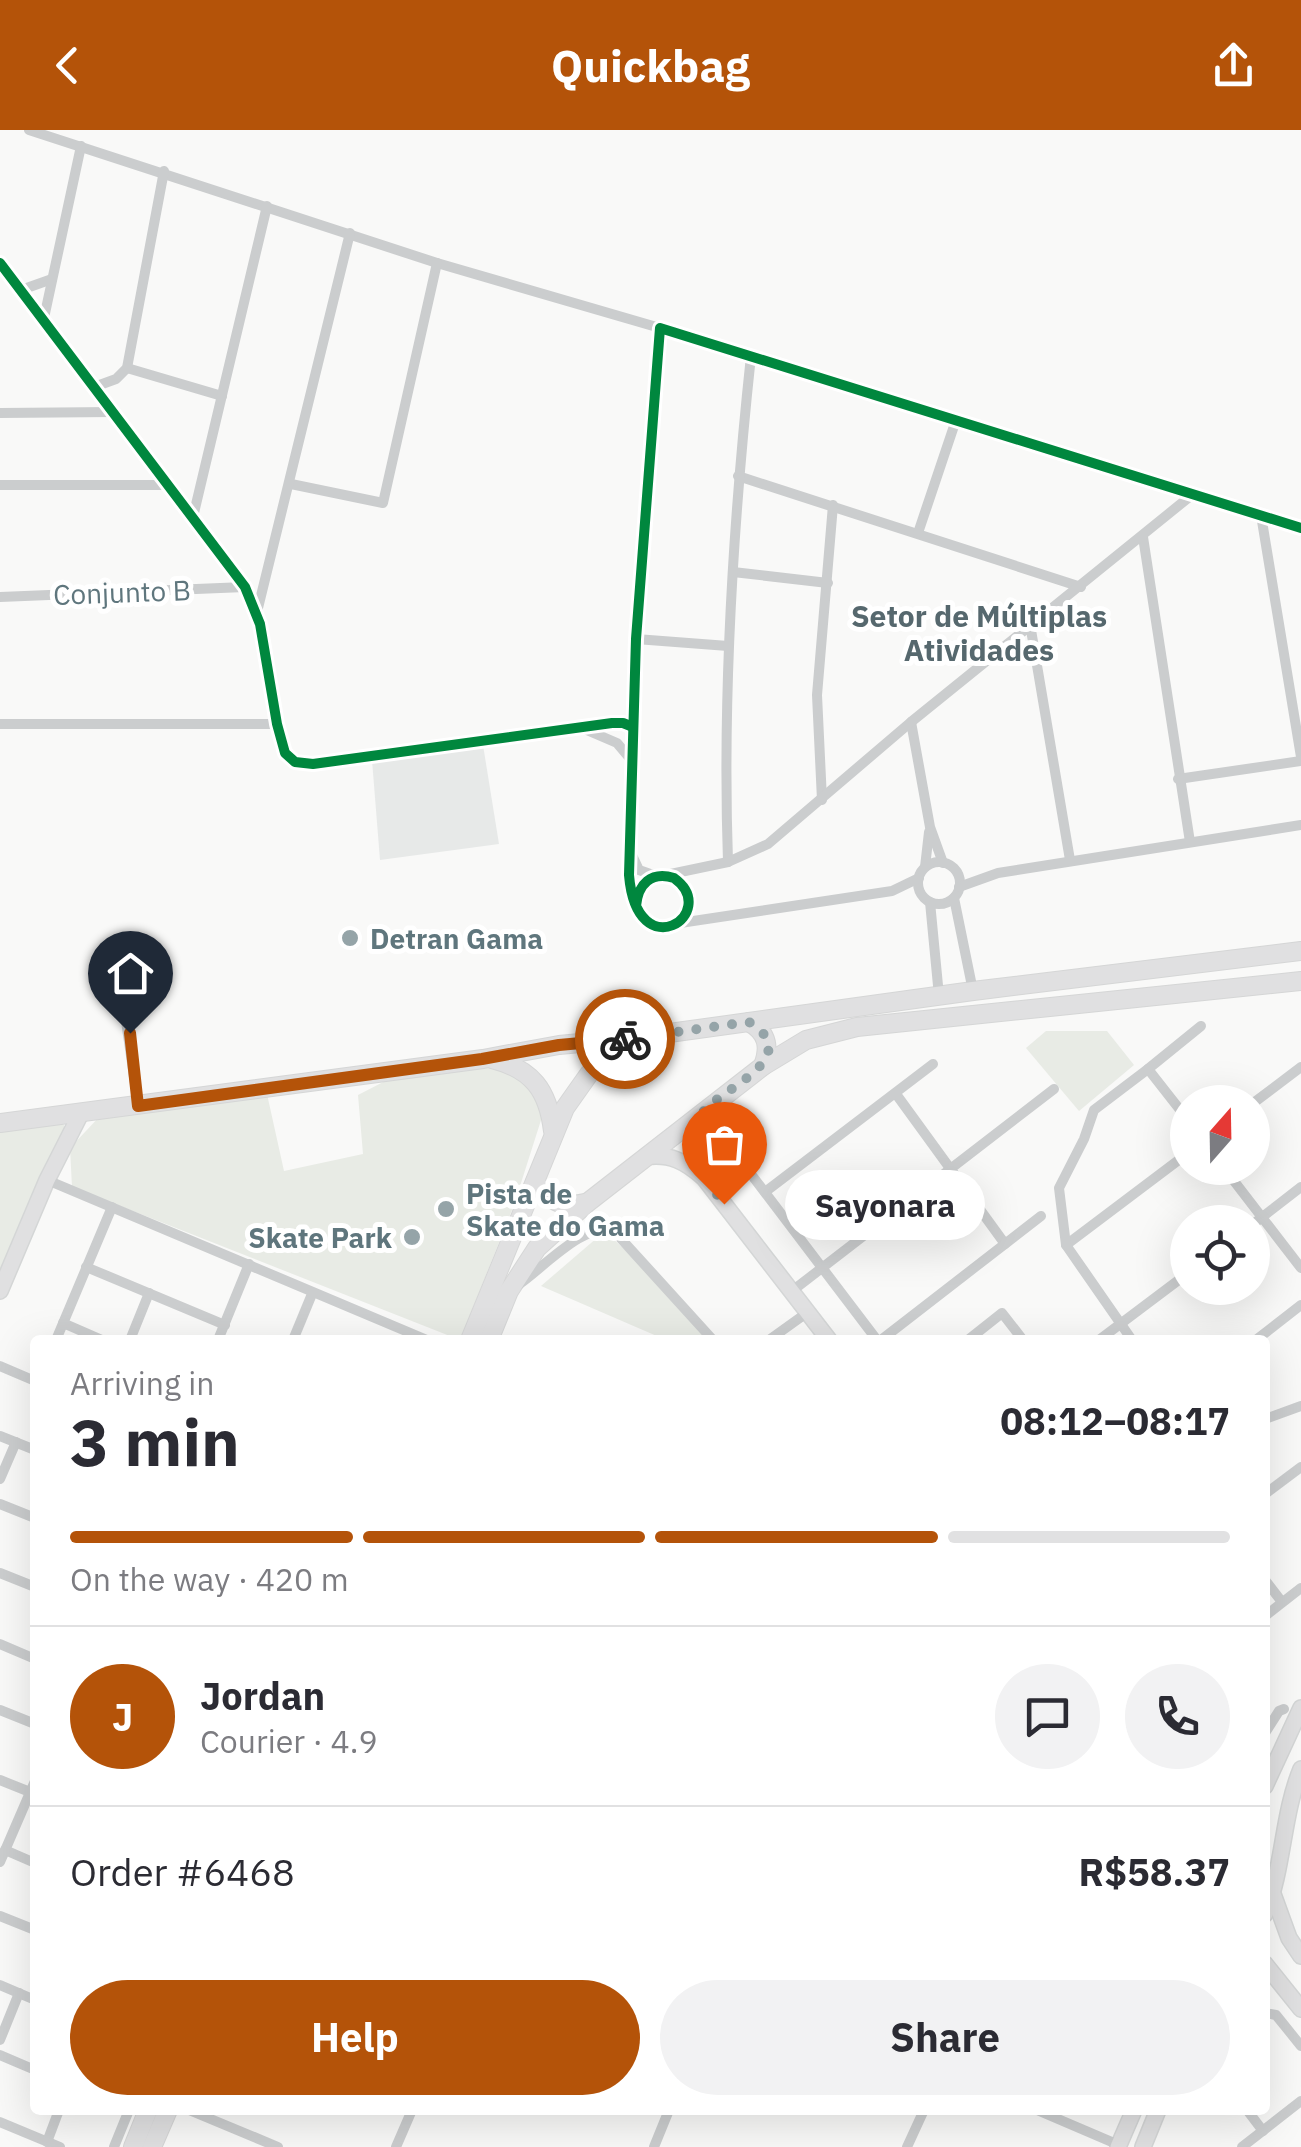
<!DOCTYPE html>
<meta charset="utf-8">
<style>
body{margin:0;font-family:"IBM Plex Sans",sans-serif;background:#f2f2f3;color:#2b2b33;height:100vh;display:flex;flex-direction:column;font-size:38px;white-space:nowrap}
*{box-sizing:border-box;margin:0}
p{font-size:32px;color:#7c7c81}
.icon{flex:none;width:55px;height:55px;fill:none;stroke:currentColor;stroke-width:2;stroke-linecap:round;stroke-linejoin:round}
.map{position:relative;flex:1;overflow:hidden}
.drawer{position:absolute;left:30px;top:1205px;width:1240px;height:780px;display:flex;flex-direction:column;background:#fff;border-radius:10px;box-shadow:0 10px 40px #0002}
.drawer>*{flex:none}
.needle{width:65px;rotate:20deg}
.buttons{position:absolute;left:1170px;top:955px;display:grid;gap:20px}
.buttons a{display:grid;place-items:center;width:100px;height:100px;border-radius:50%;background:#fff;box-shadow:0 10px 40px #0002;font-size:50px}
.pin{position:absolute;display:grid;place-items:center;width:85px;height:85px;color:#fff;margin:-102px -42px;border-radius:50% 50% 50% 0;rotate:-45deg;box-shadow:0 0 10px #0007}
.pin .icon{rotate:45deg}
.courier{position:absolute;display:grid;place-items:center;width:100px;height:100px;margin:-50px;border:8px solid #b45309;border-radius:50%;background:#fff;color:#222;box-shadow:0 2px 12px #0007}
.bubble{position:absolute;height:70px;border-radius:35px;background:#fff;box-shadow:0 10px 40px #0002;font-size:32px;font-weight:700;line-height:70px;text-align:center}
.headline em{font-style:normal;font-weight:700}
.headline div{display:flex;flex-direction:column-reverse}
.headline{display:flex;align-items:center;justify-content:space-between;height:170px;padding:0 40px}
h1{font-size:65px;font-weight:700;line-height:75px}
.bar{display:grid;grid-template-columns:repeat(4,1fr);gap:15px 10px;align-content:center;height:120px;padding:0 40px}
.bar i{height:12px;border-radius:8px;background:#e1e1e2}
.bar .active{background:#b45309}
.bar p{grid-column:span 4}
.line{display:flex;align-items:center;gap:25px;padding:0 40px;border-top:2px solid #e1e1e2}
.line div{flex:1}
.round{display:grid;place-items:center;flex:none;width:105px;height:105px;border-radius:52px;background:#f2f2f3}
.action{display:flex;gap:20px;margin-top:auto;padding:20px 40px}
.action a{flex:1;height:115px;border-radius:60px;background:#b45309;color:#fff;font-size:40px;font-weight:700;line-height:115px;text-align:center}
.action a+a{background:#f2f2f3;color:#2b2b33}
header{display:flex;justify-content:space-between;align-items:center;height:130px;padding:0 40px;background:#b45309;color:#fff;font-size:45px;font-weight:700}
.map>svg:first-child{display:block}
.built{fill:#e7e9e8}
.green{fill:#e8ebe5}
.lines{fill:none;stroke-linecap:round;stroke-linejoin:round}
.secondary-casing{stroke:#d4d6d6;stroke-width:18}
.primary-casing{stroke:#d5d6d6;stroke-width:20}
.street{stroke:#cbcdce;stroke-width:10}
.secondary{stroke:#e0e0e1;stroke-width:15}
.primary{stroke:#e0e0e1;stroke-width:18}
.cycleway-casing{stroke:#fff;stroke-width:16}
.cycleway{stroke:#00873e;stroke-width:10}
.done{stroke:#95a4a8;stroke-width:10;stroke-dasharray:0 18}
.route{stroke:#b45309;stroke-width:12}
.poi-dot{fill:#95a4a8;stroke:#fff;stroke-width:4}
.labels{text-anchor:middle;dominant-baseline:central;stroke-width:10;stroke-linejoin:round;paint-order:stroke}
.street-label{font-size:28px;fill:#5f767d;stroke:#fff}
.poi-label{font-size:28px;font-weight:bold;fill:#5f767d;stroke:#fff;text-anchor:start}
.neighbourhood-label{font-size:30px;font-weight:bold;fill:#56686e;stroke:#fff}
</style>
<header><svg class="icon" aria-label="back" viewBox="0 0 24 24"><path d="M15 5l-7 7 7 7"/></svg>Quickbag<svg class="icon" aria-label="share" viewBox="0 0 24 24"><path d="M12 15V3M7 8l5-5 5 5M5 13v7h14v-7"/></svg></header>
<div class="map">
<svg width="1301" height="2017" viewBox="0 0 1301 2017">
<rect width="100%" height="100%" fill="#f9f9f8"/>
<path class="built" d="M483 615 499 714 380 730 372 630Z"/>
<g class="green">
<path d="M1046 901H1107L1134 935 1079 981 1026 918Z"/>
<path d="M499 936 529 949 542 987 514 1075 460 1210 72 1057 70 1018 100 986 267 964 284 1041 363 1024 358 965 391 948Z"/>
<path d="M56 991 64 995V1004L0 1150V998Z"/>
<path d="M605 1101 653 1147 708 1210H666L541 1156Z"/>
</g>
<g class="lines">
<defs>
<g id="secondary">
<path d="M645 1027C670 1023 686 1032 704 1048L829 1210"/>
<path d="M704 1048C697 1022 693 1006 705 981"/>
<path d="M0 1161 47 1050 81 983"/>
<path d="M1265 1656 1301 1578"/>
<path d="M1273 1764 1289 1808 1301 1826"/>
<path d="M1265 1784C1284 1737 1282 1686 1301 1639"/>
<path d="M1265 1834 1301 1879"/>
<path d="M1118 2017 1134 1980"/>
<path d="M1143 2017 1158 1980"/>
</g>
<g id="primary">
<path d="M749 892C768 903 770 917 763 936"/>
<path d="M492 929C532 939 548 960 553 1001"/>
<path d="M0 993 483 929 559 915 633 908 973 861 1301 821"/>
<path d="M535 1052C549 1070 561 1079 585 1073"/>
<path d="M470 1210 565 978 589 944 632 909"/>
<path d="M489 1210 509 1161 537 1118 587 1073 763 936 806 910 857 897 1301 851"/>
<path d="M133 2017 148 1980"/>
<path d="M152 2017 168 1980"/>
</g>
</defs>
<use href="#secondary" class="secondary-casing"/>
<use href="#primary" class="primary-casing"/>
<g class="street">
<path d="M29 0 437 133 660 198"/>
<path d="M0 133 245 457 260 494 277 594 285 623 295 632 313 634 612 593H623L633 597"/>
<path d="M21 160 52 149"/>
<path d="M44 188 81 16"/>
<path d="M127 238 222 266"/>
<path d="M94 257 116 249 127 238 164 41"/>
<path d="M0 283 113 282"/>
<path d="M738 346 1081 457"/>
<path d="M291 354 383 373 437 133"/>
<path d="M0 355H168"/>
<path d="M1261 385 1301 627"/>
<path d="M193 387 267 76"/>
<path d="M918 403 956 290"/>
<path d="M1143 407 1190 712"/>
<path d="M733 442 828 453"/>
<path d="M0 467 245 457"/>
<path d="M257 482 350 103"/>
<path d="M1030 494 1070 730"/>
<path d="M636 509 728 516"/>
<path d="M911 592 930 697 943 733"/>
<path d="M0 594H277"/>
<path d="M582 598 617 613 633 632"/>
<path d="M1178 649 1301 631"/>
<path d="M822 670 817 565 833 375"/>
<path d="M632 725 639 740 656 746"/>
<path d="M728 732C722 563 733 394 751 226"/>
<circle cx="939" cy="753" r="21"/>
<path d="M925 737 929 702"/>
<path d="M666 745 728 732 768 714 911 592 1193 364"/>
<path d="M959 757 998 743 1301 695"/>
<path d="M954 768 973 861"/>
<path d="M930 772 939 866"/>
<path d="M636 776C638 754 651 741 674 748 722 783 637 840 629 745L636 509 660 198 1301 398"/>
<path d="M680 793 892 761 919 748"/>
<path d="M119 842 138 975"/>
<path d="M896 964 1005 1114"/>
<path d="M1252 974 1301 937"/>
<path d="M1188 990 1148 939 1201 896"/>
<path d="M738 1027 877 1210"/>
<path d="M1224 1038 1301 1138"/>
<path d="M47 1050 427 1210"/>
<path d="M765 1062 933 934"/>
<path d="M1252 1095 1301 1057"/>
<path d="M1066 1115 1188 1023"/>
<path d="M86 1137 225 1195"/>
<path d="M518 1155C542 1139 586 1090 614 1101L713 1210"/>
<path d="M792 1161 1054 959"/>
<path d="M63 1193 102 1210"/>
<path d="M56 1210 112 1077"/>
<path d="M130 1210 149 1163"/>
<path d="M218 1210 249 1134"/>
<path d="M293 1210 312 1164"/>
<path d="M769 1210 808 1182"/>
<path d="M881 1210 1041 1086"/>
<path d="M968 1210 1002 1183 1023 1210"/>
<path d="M1099 1210 1188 1143"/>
<path d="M1132 1210 1066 1115 1059 1058 1084 1009 1094 980 1148 939"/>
<path d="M1256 1210 1301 1175"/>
<path d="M0 1236 35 1251"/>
<path d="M1265 1289 1301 1276"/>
<path d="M0 1306 35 1320"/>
<path d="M0 1349 16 1312"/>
<path d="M1265 1364 1301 1337"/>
<path d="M0 1374 35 1388"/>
<path d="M0 1443 35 1457"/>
<path d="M1265 1450 1282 1472"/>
<path d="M1265 1486 1301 1458"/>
<path d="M0 1514 35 1529"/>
<path d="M0 1580 35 1594"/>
<path d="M1265 1603 1279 1581 1284 1579"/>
<path d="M0 1650 35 1664"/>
<path d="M5 1720 35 1733"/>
<path d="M0 1732 35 1651"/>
<path d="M0 1786 35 1800"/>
<path d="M0 1855 35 1870"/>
<path d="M1265 1883 1276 1885 1301 1916"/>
<path d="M0 1910 19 1863"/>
<path d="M0 1925 35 1940"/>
<path d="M189 1980 278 2017"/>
<path d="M1037 1980 1119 2015"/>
<path d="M1247 1980 1263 2001"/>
<path d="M0 1992 60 2017"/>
<path d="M47 2012 59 1980"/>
<path d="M114 2017 129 1980"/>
<path d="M396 2017 412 1980"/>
<path d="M654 2017 669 1980"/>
<path d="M907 2017 924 1980"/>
<path d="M1242 2017 1301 1971"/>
</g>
<use href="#secondary" class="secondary"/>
<use href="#primary" class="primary"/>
<defs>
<g id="cycleway">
<path d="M0 133 245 457 260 494 277 594 285 623 295 632 313 634 612 593H623L633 597"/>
<path d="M636 776C638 754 651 741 674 748 722 783 637 840 629 745L636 509 660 198 1301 398"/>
</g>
</defs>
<use href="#cycleway" class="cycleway-casing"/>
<use href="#cycleway" class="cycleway"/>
</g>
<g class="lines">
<path class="done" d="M625 909 749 892C806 927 723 958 704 981 700 986 696 996 696 1003 692 1030 709 1054 724 1074"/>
<path class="route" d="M130 903 138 976 482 929 559 915 625 909"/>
</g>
<g class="poi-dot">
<circle cx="350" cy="808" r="10"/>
<circle cx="446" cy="1079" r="10"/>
<circle cx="412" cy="1107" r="10"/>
</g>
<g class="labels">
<g class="street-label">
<text transform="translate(122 462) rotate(-2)">Conjunto B</text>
</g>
<g class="poi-label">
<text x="370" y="808">Detran Gama</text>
<text x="466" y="1063">Pista de<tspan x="466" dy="32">Skate do Gama</tspan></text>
<text x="392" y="1107" text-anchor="end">Skate Park</text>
</g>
<g class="neighbourhood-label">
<text x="979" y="485">Setor de Múltiplas<tspan x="979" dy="34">Atividades</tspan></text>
</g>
</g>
</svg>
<div class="buttons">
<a><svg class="needle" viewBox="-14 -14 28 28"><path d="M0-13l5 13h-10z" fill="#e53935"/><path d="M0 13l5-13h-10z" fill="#7c7c81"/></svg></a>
<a><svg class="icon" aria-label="locate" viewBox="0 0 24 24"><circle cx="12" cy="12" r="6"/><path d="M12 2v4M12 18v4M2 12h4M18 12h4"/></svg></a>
</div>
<div class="pin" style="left:724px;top:1074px;background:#ea580c"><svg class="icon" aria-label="bag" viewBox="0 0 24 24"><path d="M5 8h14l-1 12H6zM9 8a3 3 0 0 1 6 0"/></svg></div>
<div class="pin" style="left:130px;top:903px;background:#1f2937"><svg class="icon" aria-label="home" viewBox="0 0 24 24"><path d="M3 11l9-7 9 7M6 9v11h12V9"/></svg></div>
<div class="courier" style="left:625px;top:909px"><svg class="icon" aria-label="bike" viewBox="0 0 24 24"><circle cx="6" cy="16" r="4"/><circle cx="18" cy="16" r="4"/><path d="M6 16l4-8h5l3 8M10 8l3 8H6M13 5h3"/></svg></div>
<div class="bubble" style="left:785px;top:1040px;width:200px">Sayonara</div>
<section class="drawer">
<div class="headline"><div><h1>3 min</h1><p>Arriving in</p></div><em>08:12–08:17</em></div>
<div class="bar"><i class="active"></i><i class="active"></i><i class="active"></i><i></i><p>On the way · 420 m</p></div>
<div class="line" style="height:180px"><b class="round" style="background:#b45309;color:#fff">J</b><div><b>Jordan</b><p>Courier · 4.9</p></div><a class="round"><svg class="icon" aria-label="chat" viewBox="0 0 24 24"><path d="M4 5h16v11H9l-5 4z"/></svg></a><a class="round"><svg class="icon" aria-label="phone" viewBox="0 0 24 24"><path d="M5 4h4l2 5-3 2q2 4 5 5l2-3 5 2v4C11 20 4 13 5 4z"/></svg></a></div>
<div class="line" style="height:130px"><div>Order #6468</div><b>R$58.37</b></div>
<div class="action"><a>Help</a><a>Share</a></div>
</section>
</div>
